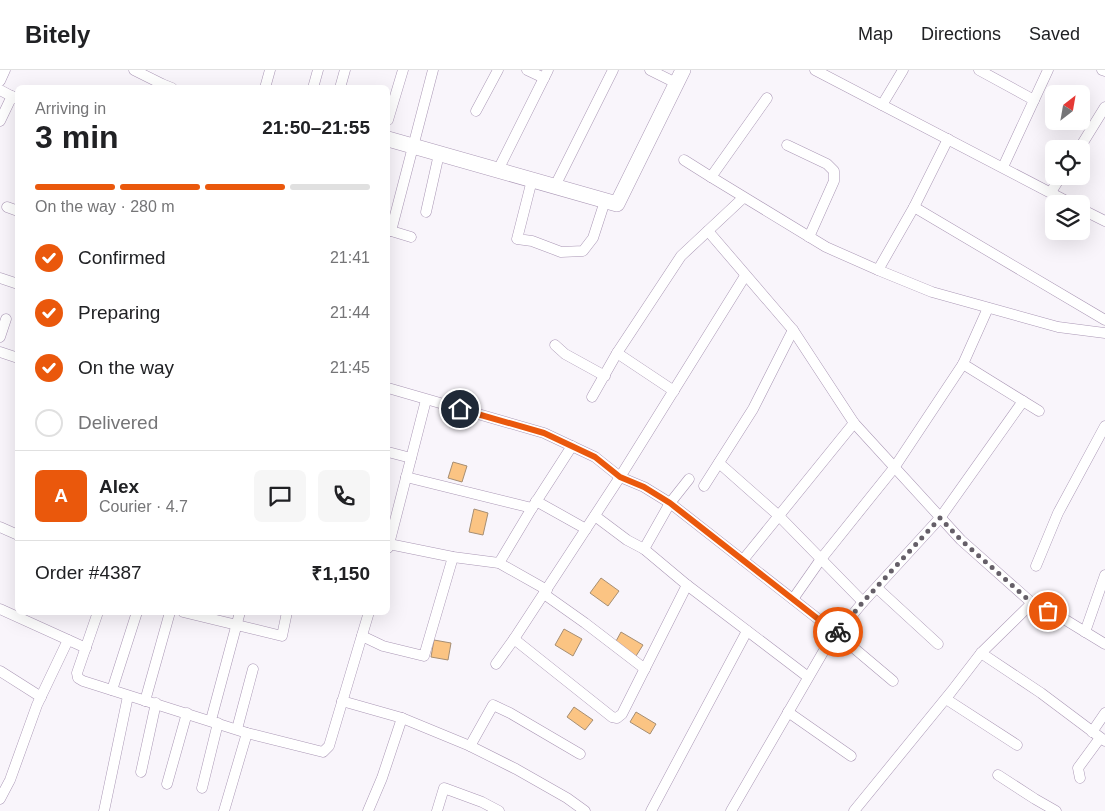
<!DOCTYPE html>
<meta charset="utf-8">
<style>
body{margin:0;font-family:Helvetica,sans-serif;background:#f6f6f6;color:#202124;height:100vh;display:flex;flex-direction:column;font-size:19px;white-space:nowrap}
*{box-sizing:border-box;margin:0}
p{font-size:16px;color:#757577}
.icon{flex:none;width:28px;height:28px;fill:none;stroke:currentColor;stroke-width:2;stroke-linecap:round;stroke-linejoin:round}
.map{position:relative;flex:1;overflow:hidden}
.drawer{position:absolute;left:15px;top:15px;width:375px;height:530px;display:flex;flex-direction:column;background:#fff;border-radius:8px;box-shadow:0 5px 20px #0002}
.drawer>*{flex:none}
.needle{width:32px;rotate:31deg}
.tools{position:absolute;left:1045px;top:15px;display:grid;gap:10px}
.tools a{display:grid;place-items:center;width:45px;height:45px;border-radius:8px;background:#fff;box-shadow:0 5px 20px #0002;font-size:25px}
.pin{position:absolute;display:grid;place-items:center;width:42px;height:42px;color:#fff;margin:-21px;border:2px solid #fff;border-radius:50%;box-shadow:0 1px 5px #0007}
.courier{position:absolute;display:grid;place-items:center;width:50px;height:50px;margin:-25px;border:4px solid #ea580c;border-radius:50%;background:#fff;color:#222;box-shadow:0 1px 6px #0007}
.headline em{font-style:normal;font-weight:700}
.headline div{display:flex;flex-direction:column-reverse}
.headline{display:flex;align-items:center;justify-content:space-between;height:85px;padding:0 20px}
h1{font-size:32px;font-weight:700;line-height:38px}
.bar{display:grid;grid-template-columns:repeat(4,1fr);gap:8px 5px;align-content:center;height:60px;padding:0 20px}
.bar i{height:6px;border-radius:4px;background:#e0e0e0}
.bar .current{background:#ea580c}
.bar p{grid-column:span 4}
.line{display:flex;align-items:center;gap:12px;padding:0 20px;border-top:1px solid #e0e0e0}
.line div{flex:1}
.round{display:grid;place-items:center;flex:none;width:52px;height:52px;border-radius:8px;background:#f6f6f6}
ol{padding:0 20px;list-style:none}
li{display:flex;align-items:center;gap:15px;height:55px}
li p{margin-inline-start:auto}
li .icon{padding:5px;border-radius:50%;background:#ea580c;color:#fff;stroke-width:4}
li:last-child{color:#757577}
li i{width:28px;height:28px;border:2px solid #e0e0e0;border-radius:50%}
header{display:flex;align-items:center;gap:30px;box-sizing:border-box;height:70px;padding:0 25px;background:#fff;border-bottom:1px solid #e0e0e0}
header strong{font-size:24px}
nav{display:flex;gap:28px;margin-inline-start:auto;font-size:18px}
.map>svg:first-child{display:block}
.building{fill:#fbc483;stroke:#a68e73}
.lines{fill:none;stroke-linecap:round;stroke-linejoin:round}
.street-casing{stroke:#aa97b5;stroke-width:11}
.secondary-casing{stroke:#aa97b5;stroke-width:16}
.street{stroke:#fff;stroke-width:10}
.secondary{stroke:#fff;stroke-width:15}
.done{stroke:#655f68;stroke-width:5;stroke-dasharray:0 9}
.route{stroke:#ea580c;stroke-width:6}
</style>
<header>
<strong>Bitely</strong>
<nav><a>Map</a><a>Directions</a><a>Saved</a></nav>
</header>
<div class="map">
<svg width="1105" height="741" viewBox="0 0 1105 741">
<rect width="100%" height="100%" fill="#f9f5fb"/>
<g class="building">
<path d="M453 392 467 396 462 412 448 408Z"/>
<path d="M474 439 488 443 483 465 469 462Z"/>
<path d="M601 508 619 521 608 536 590 523Z"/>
<path d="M564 559 582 569 573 586 555 575Z"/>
<path d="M621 562 643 575 636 586 615 573Z"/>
<path d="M434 570 451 573 448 590 431 587Z"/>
<path d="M574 637 593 650 585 660 567 647Z"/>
<path d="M636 642 656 654 650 664 630 652Z"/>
</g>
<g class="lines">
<defs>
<g id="street">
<path d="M134 0 162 14 172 18"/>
<path d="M527 0 544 8"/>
<path d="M650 0 676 13"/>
<path d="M815 0 1072 134"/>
<path d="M979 0 1034 30"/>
<path d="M1102 0 1105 1"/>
<path d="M0 11 5 0"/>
<path d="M265 18 270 0"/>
<path d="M313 18 318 0"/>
<path d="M340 18 345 0"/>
<path d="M0 20 17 29"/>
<path d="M767 28 711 107 826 177 878 200 932 222 1058 257 1105 263"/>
<path d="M882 35 903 0"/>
<path d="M476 41 498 0"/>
<path d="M388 50 403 0"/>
<path d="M0 51 12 26"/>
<path d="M787 75 827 94 834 101V111L809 167"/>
<path d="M1079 79 1105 37"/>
<path d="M684 90 711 107"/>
<path d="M1003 97 1048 0"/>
<path d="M498 100 548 0"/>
<path d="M532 110 517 169 532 171 561 182 583 181 593 168 605 131"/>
<path d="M555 116 613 0"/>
<path d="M1051 122 1061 106"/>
<path d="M7 137 18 141"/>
<path d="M914 137 1105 250"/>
<path d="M1081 139 1105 151"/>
<path d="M426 142 439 84"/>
<path d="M388 160 411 167"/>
<path d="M391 161 433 0"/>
<path d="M708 161 793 260 854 353 961 470 1032 533 981 583 951 622 854 741"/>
<path d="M878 200 914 137 948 69"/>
<path d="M0 208 18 214"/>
<path d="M988 238 963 294 1039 341"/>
<path d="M0 267 6 249"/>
<path d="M555 275 565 284 605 306"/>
<path d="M0 282 18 288"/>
<path d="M617 283 674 321"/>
<path d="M388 318 544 363 595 387 620 407 644 417 670 433 836 563 893 611"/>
<path d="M592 327 617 283 681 186 743 128"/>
<path d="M388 382 411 388"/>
<path d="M719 393 779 446 863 532"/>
<path d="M406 407 532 438"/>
<path d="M689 409 670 433 644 479 687 515 808 607"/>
<path d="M704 416 753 339 793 260"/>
<path d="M536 431 586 459"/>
<path d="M595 446 627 470 644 479"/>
<path d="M0 457 18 465"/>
<path d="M389 474 453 487 499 493 547 520"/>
<path d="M388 478 426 330"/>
<path d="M743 490 854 353"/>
<path d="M499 493 532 438 572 376"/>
<path d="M1036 496 1058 443 1105 356"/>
<path d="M877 518 938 574"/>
<path d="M544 524 585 553 645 599"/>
<path d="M793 529 821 489 894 398 963 294"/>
<path d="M1032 533 1064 549 1105 574"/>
<path d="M0 539 86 578"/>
<path d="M98 542 77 603 78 608 83 611 247 663 323 682 329 676 369 542"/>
<path d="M183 542 282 566 287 542"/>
<path d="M1085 562 1105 505"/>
<path d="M362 566 383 576 424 586 453 487"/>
<path d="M514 569 612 647 617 648 622 644 687 515"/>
<path d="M981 583 1041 623 1105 671"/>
<path d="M496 594 514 569 620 407 745 206"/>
<path d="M0 601 41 627"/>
<path d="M112 620 137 542"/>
<path d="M946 629 1017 675"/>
<path d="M145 631 170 542"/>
<path d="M342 631 402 648 470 676 516 699 567 728 585 741"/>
<path d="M788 642 851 686"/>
<path d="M211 650 240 542"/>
<path d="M237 659 253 599"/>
<path d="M1092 662 1105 643"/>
<path d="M470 676 493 635 510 643 580 684"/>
<path d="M141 702 156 633"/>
<path d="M998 705 1035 729 1056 741"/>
<path d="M1080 708 1078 698 1100 668"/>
<path d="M167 714 187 643"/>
<path d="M202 718 218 653"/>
<path d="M0 729 10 710 37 635 68 570"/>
<path d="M104 741 128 626"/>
<path d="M224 741 247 663"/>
<path d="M368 741 382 708 402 648"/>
<path d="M437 741 444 718 482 732 499 741"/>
<path d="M651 741 747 561"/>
<path d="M731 741 826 577 863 532 940 448 1023 331"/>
</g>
<path id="secondary" d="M388 69 617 134 683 0"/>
</defs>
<use href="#street" class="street-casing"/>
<use href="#secondary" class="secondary-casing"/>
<use href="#street" class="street"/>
<use href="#secondary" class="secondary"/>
</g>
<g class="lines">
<path class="done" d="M838 562 863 532 940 448 961 470 1032 533 1048 541"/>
<path class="route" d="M460 339 544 363 595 387 620 407 644 417 670 433 836 563 838 562"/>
</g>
</svg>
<div class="tools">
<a><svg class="needle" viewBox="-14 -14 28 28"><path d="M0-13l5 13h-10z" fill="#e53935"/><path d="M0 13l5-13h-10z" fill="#757577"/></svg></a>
<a><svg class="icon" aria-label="locate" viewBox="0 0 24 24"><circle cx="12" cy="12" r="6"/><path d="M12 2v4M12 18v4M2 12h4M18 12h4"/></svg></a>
<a><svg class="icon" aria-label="layers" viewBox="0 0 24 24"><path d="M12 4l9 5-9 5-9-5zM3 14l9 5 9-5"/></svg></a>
</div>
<div class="pin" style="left:1048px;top:541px;background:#ea580c"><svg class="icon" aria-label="bag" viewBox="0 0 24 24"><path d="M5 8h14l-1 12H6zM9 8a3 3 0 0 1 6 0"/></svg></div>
<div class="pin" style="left:460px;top:339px;background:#1f2937"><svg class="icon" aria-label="home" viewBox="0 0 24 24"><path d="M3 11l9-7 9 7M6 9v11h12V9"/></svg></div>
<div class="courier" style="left:838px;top:562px"><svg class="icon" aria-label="bike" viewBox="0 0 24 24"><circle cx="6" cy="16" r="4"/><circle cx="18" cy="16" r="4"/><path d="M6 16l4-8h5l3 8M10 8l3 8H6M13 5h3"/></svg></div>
<section class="drawer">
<div class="headline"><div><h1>3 min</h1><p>Arriving in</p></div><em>21:50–21:55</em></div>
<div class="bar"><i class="current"></i><i class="current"></i><i class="current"></i><i></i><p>On the way · 280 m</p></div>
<ol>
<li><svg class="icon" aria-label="check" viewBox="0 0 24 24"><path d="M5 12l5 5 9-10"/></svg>Confirmed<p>21:41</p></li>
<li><svg class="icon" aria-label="check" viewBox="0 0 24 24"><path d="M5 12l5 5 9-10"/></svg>Preparing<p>21:44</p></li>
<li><svg class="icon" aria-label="check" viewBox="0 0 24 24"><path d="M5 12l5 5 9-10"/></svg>On the way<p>21:45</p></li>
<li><i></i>Delivered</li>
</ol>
<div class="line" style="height:90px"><b class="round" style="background:#ea580c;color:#fff">A</b><div><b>Alex</b><p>Courier · 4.7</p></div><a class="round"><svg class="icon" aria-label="chat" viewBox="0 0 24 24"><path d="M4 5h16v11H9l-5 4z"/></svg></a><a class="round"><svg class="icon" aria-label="phone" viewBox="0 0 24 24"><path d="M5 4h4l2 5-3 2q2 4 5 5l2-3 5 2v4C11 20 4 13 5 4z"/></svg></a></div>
<div class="line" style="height:65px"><div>Order #4387</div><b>₹1,150</b></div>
</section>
</div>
